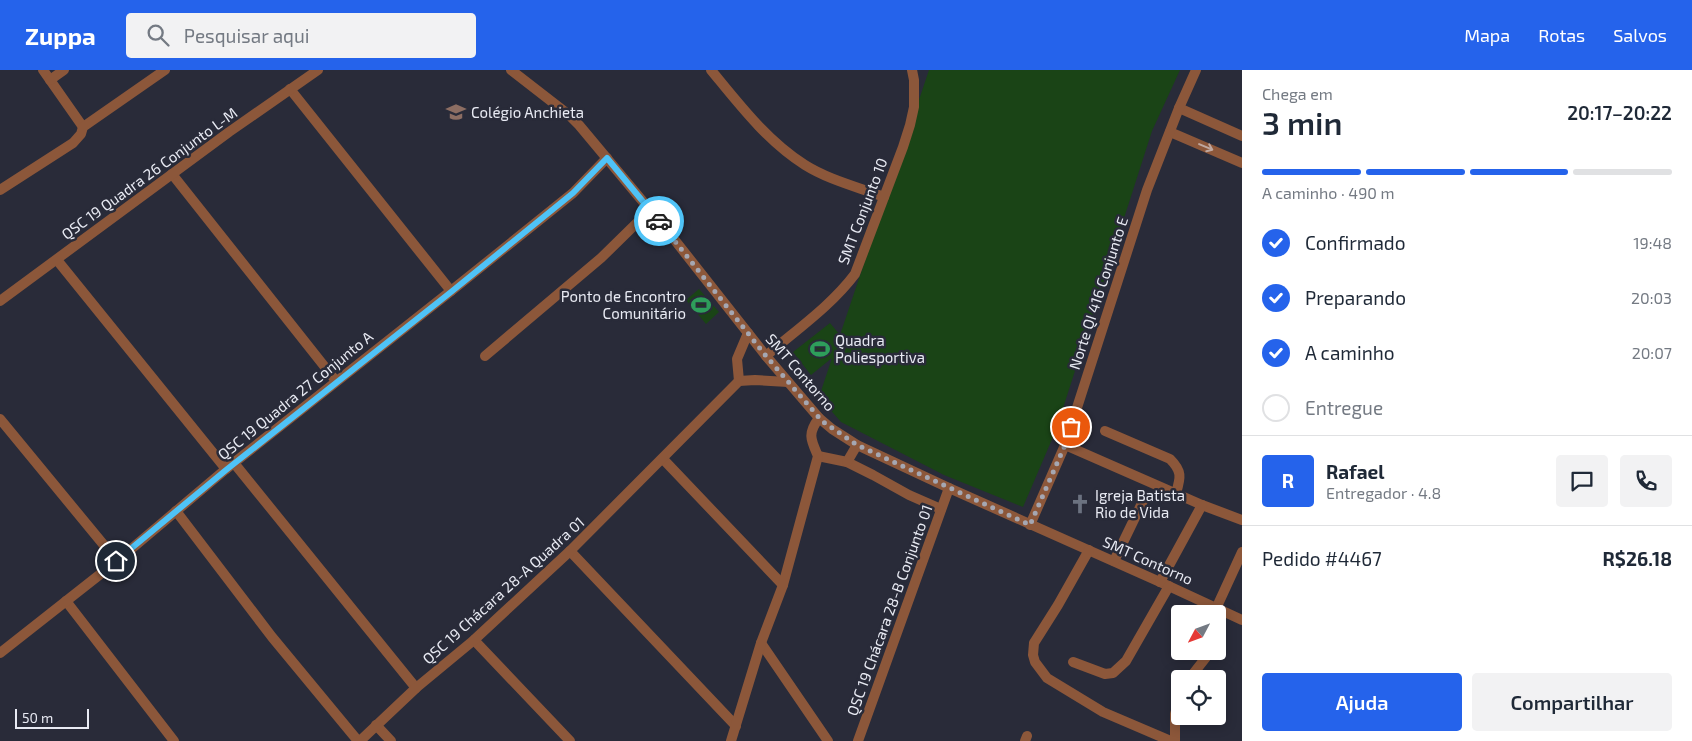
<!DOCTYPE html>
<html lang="pt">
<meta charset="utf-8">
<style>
body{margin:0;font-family:"Exo 2",sans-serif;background:#f2f2f3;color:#1f2937;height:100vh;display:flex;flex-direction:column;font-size:19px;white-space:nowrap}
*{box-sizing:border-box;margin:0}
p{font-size:16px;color:#747a83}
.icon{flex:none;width:28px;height:28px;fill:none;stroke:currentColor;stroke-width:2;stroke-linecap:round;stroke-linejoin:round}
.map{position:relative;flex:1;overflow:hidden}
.drawer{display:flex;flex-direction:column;background:#fff;width:450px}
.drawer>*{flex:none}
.needle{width:32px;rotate:229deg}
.tools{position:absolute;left:1171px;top:535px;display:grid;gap:10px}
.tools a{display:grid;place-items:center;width:55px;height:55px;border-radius:5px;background:#fff;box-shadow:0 2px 12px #0003;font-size:25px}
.scale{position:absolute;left:15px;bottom:12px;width:74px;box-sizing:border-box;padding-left:5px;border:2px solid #e8eaf3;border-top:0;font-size:14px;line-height:18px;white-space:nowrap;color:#e8eaf3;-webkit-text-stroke:4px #292b39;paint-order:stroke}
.pin{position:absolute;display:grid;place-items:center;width:42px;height:42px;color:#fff;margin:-21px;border:2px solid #fff;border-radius:50%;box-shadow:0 1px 5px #0007}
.courier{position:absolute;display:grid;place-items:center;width:50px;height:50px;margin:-25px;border:4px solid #4fc3f7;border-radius:50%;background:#fff;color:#222;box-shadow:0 1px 6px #0007}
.summary em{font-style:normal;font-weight:600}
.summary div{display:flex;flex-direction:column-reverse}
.summary{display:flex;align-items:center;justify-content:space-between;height:85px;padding:0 20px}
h1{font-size:32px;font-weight:600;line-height:38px}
.bar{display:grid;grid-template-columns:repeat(4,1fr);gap:8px 5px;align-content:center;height:60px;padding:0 20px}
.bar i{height:6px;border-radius:4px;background:#e0e1e3}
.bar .active{background:#2563eb}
.bar p{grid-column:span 4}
.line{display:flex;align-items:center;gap:12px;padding:0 20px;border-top:1px solid #e0e1e3}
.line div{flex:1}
.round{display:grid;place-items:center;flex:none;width:52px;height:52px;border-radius:5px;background:#f2f2f3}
ol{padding:0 20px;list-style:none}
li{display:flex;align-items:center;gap:15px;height:55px}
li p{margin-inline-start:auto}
li .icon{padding:5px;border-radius:50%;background:#2563eb;color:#fff;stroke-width:4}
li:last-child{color:#747a83}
li i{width:28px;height:28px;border:2px solid #e0e1e3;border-radius:50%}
.button{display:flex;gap:10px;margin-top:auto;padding:10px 20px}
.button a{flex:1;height:58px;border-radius:5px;background:#2563eb;color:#fff;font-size:20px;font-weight:600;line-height:58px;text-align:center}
.button a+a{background:#f2f2f3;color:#1f2937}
header{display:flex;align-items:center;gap:30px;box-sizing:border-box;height:70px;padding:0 25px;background:#2563eb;color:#fff}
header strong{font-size:24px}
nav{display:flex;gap:28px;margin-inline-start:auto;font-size:18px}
.search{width:350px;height:45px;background:#f2f2f3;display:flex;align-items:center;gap:12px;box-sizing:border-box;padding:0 18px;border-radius:5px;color:#747a83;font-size:19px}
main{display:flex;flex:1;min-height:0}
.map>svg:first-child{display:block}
.green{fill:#1a4416}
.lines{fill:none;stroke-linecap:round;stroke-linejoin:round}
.minor{stroke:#8c573a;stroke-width:10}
.oneway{stroke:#bfa8a0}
.done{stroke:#a5a7b2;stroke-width:5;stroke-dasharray:0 9}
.route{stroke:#4fc3f7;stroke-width:6}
.labels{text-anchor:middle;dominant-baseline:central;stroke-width:5;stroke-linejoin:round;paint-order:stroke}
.poi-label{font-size:15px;fill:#e8eaf3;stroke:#292b39;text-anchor:start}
.street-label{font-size:15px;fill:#e8eaf3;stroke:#292b39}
</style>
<header>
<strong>Zuppa</strong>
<div class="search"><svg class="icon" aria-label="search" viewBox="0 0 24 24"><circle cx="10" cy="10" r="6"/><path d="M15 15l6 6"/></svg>Pesquisar aqui</div>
<nav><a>Mapa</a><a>Rotas</a><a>Salvos</a></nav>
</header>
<main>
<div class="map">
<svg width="1242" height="671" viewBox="0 0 1242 671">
<rect width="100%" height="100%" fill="#292b39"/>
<g class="green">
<path d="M929 0H1180L1152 61 1056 360 1023 437 944 405 841 352 819 327 832 288 811 305 793 282 830 253 840 265Z"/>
<path d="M699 219 719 242 706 254 686 230Z"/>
</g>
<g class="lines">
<g class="minor">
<path d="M43 0 83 57"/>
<path d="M511 0 569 45 579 55 670 164 766 286 819 348 832 359 857 375 949 418 1160 512 1242 550"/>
<path d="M711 0C739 34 767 71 805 95 829 110 858 117 884 127"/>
<path d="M50 10 64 0"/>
<path d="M290 19 451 221"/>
<path d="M1179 38 1242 66"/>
<path d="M1170 62 1242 93"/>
<path d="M172 104 336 311"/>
<path d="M0 120 73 73 81 64 83 57 165 0"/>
<path d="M57 190 226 399"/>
<path d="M0 231 229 62 318 0"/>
<path d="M485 286 601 188 650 140"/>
<path d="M766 286C796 260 831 236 855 204L903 77 910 55 914 37V10L912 0"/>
<path d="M739 311 737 289 748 263"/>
<path d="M0 349 117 491"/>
<path d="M1105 361 1170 389C1182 401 1181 407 1176 423"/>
<path d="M1065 375 1202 435 1242 450"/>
<path d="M818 386 847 392 873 405 909 425 941 439"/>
<path d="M663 389 783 515"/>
<path d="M847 392 857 375"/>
<path d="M234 393 416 618"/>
<path d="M176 441 272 567 358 671"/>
<path d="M1030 455 1065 375 1147 120 1179 38 1196 0"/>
<path d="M1089 480 1058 535 1034 573 1033 585 1035 592 1047 608 1103 642 1171 671"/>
<path d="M570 481 736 656"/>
<path d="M1114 491 1143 431"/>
<path d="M1160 512 1202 435"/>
<path d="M66 531 174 671"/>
<path d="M1214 543 1242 482"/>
<path d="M474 570 570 671"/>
<path d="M761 573 828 671"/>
<path d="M0 583 117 491 226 399 451 221 573 123 607 88"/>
<path d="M1073 592 1105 604 1113 603 1126 591 1169 516"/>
<path d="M1189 609 1211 581"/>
<path d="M376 655 391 671"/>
<path d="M360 671 416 618 474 570 570 481 739 311 755 310 788 312"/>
<path d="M731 671 761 573 783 515 818 386C811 370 807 364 819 348"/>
<path d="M858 671 949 418"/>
<path d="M1025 671 1027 666"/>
<path d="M1175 671V644L1180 626"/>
</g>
</g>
<defs><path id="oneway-shaft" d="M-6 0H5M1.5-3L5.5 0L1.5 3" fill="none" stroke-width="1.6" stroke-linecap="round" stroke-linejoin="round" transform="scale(1.25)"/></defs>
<use class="oneway" href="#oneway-shaft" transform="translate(1206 77) rotate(23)"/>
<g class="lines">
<path class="done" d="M659 151 766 286 822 351 857 375 1030 455 1065 375 1071 357"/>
<path class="route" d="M116 491 226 400 451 222 573 123 607 88 659 151"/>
</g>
<defs>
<symbol id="school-bare" viewBox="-9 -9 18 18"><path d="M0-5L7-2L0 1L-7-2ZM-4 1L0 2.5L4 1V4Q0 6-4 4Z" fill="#8d6e63" stroke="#292b39" stroke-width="2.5" paint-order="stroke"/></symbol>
<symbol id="stadium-bare" viewBox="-9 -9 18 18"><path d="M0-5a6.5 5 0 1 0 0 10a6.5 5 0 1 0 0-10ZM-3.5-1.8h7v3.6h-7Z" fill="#2e9e5b" stroke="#292b39" stroke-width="2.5" paint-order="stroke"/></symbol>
<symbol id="church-bare" viewBox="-9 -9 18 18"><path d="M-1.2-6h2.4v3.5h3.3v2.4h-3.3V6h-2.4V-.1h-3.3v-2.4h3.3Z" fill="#6b7280" stroke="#292b39" stroke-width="2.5" paint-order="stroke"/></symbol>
</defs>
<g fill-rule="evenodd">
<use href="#school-bare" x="442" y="28" width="28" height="28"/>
<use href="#stadium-bare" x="687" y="221" width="28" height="28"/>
<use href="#stadium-bare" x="806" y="265" width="28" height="28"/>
<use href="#church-bare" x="1066" y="420" width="28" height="28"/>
</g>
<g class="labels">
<g class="poi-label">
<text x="471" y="42">Colégio Anchieta</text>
<text x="686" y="226" text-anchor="end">Ponto de Encontro<tspan x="686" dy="17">Comunitário</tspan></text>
<text x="835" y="270">Quadra<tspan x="835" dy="17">Poliesportiva</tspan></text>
<text x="1095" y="425">Igreja Batista<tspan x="1095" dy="17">Rio de Vida</tspan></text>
</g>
<g class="street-label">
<text transform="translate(149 103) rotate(-36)">QSC 19 Quadra 26 Conjunto L-M</text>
<text transform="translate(862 141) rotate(-69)">SMT Conjunto 10</text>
<text transform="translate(1098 223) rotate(-72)">Norte QI 416 Conjunto E</text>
<text transform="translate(801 302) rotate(49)">SMT Contorno</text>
<text transform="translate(295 325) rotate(-39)">QSC 19 Quadra 27 Conjunto A</text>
<text transform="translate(1148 490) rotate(24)">SMT Contorno</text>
<text transform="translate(503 520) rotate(-42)">QSC 19 Chácara 28-A Quadra 01</text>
<text transform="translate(889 540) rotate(-70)">QSC 19 Chácara 28-B Conjunto 01</text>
</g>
</g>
</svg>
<div class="tools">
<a><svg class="needle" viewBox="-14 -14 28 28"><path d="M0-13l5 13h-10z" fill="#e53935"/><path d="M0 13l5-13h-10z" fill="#747a83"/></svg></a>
<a><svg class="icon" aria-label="locate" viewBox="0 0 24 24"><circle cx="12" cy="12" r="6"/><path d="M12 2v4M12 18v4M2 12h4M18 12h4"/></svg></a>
</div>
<div class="scale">50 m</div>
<div class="pin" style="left:1071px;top:357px;background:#ea580c"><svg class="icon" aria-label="bag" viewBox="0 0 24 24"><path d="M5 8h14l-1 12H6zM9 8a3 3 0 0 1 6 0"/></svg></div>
<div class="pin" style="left:116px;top:491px;background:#1f2937"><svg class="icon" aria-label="home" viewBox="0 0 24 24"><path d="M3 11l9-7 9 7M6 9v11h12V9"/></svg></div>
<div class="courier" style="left:659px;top:151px"><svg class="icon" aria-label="car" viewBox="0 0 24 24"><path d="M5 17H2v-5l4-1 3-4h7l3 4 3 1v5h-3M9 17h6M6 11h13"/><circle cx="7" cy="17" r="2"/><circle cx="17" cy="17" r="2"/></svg></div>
</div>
<section class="drawer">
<div class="summary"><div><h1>3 min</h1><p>Chega em</p></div><em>20:17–20:22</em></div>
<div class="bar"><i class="active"></i><i class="active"></i><i class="active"></i><i></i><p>A caminho · 490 m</p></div>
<ol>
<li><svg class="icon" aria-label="check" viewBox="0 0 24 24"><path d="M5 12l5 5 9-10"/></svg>Confirmado<p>19:48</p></li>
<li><svg class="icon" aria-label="check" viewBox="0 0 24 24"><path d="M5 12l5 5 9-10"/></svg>Preparando<p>20:03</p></li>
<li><svg class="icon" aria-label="check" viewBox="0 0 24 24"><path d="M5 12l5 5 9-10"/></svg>A caminho<p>20:07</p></li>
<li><i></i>Entregue</li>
</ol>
<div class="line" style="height:90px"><b class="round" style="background:#2563eb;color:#fff">R</b><div><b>Rafael</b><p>Entregador · 4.8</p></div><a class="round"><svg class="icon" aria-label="chat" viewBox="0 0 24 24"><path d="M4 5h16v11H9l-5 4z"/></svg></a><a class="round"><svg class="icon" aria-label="phone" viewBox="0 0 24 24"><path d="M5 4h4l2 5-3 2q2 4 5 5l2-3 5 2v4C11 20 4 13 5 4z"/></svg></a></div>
<div class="line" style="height:65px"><div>Pedido #4467</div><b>R$26.18</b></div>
<div class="button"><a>Ajuda</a><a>Compartilhar</a></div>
</section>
</main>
